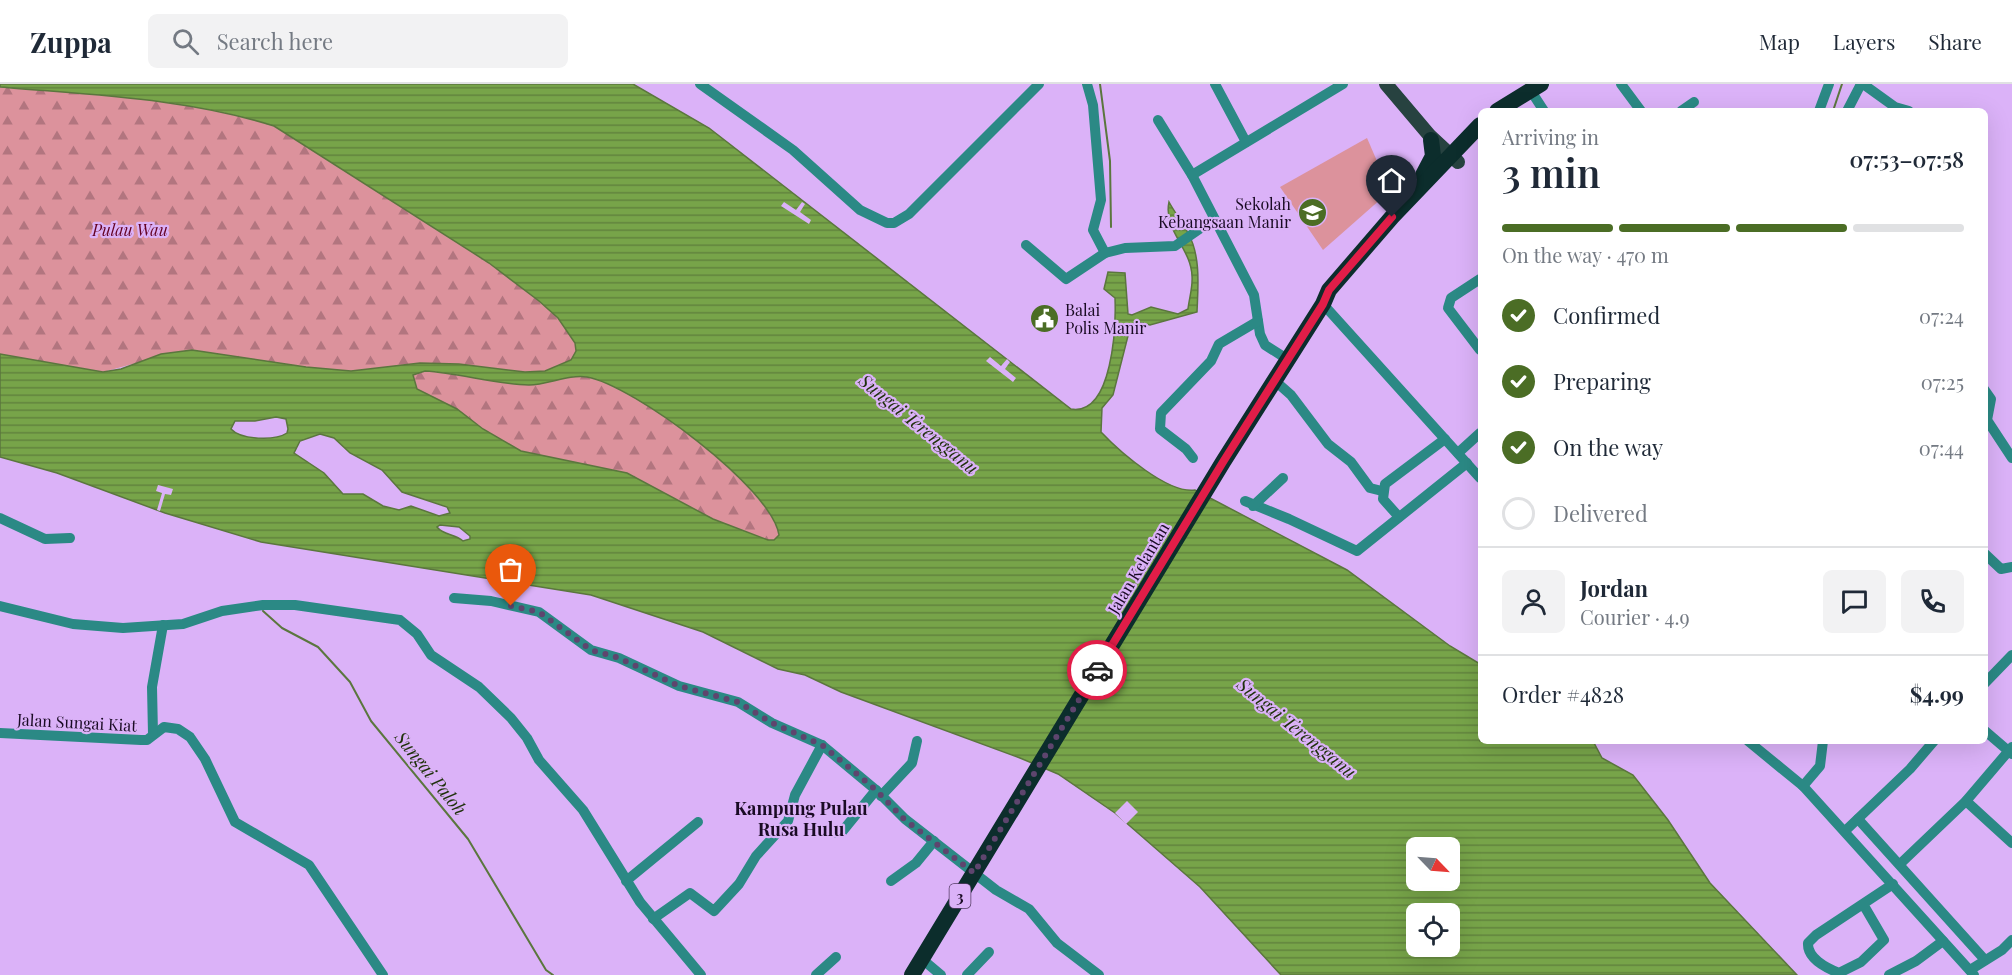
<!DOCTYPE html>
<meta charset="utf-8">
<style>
body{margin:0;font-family:"Playfair Display",serif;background:#f2f2f3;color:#1f2937;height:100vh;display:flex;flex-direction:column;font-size:22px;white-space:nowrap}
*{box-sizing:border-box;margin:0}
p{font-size:20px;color:#747a83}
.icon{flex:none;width:33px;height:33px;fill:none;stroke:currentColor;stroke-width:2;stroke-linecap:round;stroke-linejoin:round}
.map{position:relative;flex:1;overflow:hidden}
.sheet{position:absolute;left:1478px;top:24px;width:510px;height:636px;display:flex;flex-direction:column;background:#fff;border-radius:9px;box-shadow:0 6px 24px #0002}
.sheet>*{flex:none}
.needle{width:39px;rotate:115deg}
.fabs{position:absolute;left:1406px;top:753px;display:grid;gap:12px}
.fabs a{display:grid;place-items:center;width:54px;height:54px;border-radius:9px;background:#fff;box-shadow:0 6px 24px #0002;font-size:30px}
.pin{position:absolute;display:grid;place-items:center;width:51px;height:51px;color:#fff;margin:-62px -26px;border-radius:50% 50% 50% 0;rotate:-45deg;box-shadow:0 0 6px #0007}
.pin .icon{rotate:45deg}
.courier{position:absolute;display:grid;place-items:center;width:60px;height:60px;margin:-30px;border:4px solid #e11d48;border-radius:50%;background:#fff;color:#222;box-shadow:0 2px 8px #0007}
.headline em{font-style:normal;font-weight:600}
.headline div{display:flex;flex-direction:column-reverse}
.headline{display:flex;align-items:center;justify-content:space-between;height:102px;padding:0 24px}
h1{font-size:39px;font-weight:600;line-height:45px}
.bar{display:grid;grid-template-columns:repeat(4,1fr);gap:9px 6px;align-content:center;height:72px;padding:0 24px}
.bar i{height:8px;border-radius:4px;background:#e0e1e3}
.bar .on{background:#4b6d25}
.bar p{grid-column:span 4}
.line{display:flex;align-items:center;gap:15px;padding:0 24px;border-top:2px solid #e0e1e3}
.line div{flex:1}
.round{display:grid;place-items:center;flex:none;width:63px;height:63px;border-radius:9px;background:#f2f2f3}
ol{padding:0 24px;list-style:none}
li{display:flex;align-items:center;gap:18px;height:66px}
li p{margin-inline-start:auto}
li .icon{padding:6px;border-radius:50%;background:#4b6d25;color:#fff;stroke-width:4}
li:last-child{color:#747a83}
li i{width:33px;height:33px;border:3px solid #e0e1e3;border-radius:50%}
header{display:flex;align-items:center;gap:36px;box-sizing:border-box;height:84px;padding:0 30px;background:#fff;border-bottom:2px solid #e0e1e3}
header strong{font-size:28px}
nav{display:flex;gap:33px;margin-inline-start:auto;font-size:21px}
.search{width:420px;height:54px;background:#f2f2f3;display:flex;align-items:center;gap:15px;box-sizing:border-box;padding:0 21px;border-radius:9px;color:#747a83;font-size:22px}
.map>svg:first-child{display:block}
.forest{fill:url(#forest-firs)}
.garden{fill:#dc929c}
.water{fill:url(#water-rules);stroke:#5b763e;stroke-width:1.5;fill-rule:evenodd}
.pier{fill:#dbb2f8}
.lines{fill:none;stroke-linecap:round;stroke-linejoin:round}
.stream{stroke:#5b763e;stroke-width:2}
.minor{stroke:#2b8985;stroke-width:10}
.major{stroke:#274240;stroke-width:14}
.highway{stroke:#0c2d2c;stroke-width:16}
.done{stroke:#5e456e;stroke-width:6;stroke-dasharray:0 10.8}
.route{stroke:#e11d48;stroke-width:8}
.labels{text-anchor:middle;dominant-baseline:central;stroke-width:4.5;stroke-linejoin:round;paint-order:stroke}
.shield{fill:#dbb2f8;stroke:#543d64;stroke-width:1.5}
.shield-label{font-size:15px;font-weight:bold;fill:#1a0b24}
.poi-label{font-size:16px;fill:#1a0b24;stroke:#dbb2f8;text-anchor:end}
.park-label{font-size:16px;font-style:italic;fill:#630022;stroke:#dbb2f8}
.street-label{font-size:16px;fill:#1a0b24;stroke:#dbb2f8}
.water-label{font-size:18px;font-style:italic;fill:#1f310b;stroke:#dbb2f8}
.neighbourhood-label{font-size:18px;font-weight:bold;fill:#1a0b24;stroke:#dbb2f8}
</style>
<header>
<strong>Zuppa</strong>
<div class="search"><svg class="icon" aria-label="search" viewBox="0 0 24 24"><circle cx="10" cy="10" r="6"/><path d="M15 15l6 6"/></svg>Search here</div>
<nav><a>Map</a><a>Layers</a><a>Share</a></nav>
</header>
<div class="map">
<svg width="2012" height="891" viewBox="0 0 2012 891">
<defs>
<pattern id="forest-firs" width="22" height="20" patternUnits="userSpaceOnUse" patternTransform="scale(1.5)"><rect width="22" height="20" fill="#dc929c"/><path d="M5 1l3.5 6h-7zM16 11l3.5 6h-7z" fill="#b2757f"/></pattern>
<pattern id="water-rules" width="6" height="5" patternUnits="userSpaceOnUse" patternTransform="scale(1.5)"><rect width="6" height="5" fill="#77a449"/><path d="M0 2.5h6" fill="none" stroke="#61843d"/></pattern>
</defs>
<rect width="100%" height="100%" fill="#dbb2f8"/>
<g class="forest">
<path d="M0 3C91 11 186 14 274 42L489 179 539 217 558 234 575 259 576 267 571 276 545 287 525 288 459 280 420 279 351 287 140 278 103 288 0 270Z"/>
<path d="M425 287C460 289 494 300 529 301 548 301 568 290 587 293 634 301 772 404 779 452L774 456H768L713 435 627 389 521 367 483 345 457 325 417 305 413 291Z"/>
</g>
<path class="garden" d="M1367 54 1390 107 1323 166 1280 103Z"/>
<path class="water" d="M0 0H633L709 44 1071 325C1113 332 1116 241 1115 214L1104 205 1108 188 1125 189 1128 230 1132 231 1151 223 1178 230 1188 225C1189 215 1193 203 1192 192 1191 164 1163 146 1169 118 1175 129 1183 139 1188 149 1201 172 1198 203 1197 228L1150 241 1138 238 1131 240 1113 311 1102 324 1101 348C1120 368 1168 410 1195 406L1347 486 1450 562 1480 580V657H1593L1602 674 1633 691 1668 736 1710 799 1797 891H1281L1200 803 1115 729 1058 690 1020 674 841 608 805 591 778 585 703 548 591 511 261 458 165 429 57 389 0 373V270L103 288 121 285 161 270 192 266 306 283 351 287 420 279 459 280 525 288 545 287 571 276 576 267 575 259 558 234 539 217 489 179 274 42C186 14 91 11 0 3ZM425 287C460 289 494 300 529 301 548 301 568 290 587 293 633 301 772 404 779 451L774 456H768L713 435 627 389 521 367 483 345 457 325 417 305 413 291ZM276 333 286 335 288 345 287 349C275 357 241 356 231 345L235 337H255ZM320 350 334 354 350 369 382 386 402 408 447 423 450 429 439 432 411 422 399 426 383 422 363 410H343L324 389 294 369 300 357ZM440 441 459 443 470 452V455L463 457C455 450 443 451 437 443ZM1416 764H1449V796H1416ZM1416 830H1449V862H1416Z"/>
<g class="pier">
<path d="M784 118 796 126 802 118 805 120 800 128 811 136 809 140 781 122Z"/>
<path d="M990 273 1001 282 1007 275 1010 278 1005 285 1016 294 1013 298 986 277Z"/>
<path d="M158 401 173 405 171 411 165 410 160 427 157 426 162 409 156 407Z"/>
<path d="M1127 717 1138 728 1126 740 1115 729Z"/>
</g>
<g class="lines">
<g class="stream">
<path d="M1100 0 1110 77 1111 143"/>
<path d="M1833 27 1842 0"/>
<path d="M263 527 282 544 318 563 350 598 371 637 468 755 546 886 553 891"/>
</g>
<g class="minor">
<path d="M700 0 793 66 860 126 887 139H894L909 130 1039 0"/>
<path d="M1087 0 1093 21 1101 116 1093 146 1105 169"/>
<path d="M1215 0 1246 58"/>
<path d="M1621 0 1641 27"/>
<path d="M1863 0 1895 23 1909 27"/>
<path d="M1531 7 1544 27"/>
<path d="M1681 27 1694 18"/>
<path d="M1819 27 1829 0"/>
<path d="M1847 27 1861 0"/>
<path d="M1158 36 1192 91 1254 211 1260 250 1265 261 1287 275"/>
<path d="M1192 91 1343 0"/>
<path d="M1026 161 1066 195 1105 169 1125 164 1175 162 1214 135"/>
<path d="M1480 195 1451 214 1448 224 1480 266"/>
<path d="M1323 220 1480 394"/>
<path d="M1274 296 1291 311 1328 360 1351 378 1370 404 1382 407"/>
<path d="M1984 305 1991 315 1987 336 2012 374"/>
<path d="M1458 369 1480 349"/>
<path d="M1193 374 1186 365 1160 345 1161 329 1211 277 1219 260 1258 237"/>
<path d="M1245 417 1289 435 1357 467 1467 379"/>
<path d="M1253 422 1283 394"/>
<path d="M1399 433 1383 415 1385 400 1445 355"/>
<path d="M0 434 45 455 70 454"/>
<path d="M1984 469 2001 485 2012 483"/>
<path d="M454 514 491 517 539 528 591 566 619 574 679 602 738 618 772 639 822 661 876 706 905 735 996 806 1029 825 1057 859 1099 891"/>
<path d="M0 522 73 540 123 544 183 540 222 527 263 521H295L400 536 417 550 431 571 479 603 511 634 527 654 539 676 583 726 640 818 701 891"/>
<path d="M1984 600 2012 571"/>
<path d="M1984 646 2012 670"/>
<path d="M0 649 141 656H147L164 643 178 645 190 653 205 675 235 738 309 781 383 891"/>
<path d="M153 650 152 603 163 541"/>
<path d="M1748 657 1803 702 1974 891"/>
<path d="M1803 702 1820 682 1823 657"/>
<path d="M881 712 912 679 917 657"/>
<path d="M1966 717 2012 759"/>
<path d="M1858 735 1985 876"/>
<path d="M1845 747 1910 685 1934 657"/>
<path d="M828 749H841L876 706"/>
<path d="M1900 780 1966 717 2012 663"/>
<path d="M626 797 698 738"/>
<path d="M891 797 916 779 934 757"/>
<path d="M1863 820 1884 856 1861 878 1839 889C1826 884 1807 874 1808 859L1816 851 1893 800"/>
<path d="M653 835 690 809 714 827 739 800 756 772 788 737 795 711 822 661"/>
<path d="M922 875 941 891"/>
<path d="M1970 886 2002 866 2012 856"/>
<path d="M816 891 836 873"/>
<path d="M967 891 989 868"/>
<path d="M1889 891 1916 877 1943 857"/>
</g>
<path class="major" d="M1386 0 1430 52 1458 78"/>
<g class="highway">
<path d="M1497 27 1541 0"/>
<path d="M1423 91 1433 72 1431 56"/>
<path d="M912 891 1223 378 1323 220 1329 206 1392 133 1480 41"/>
</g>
</g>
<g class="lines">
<path class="done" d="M511 522 539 528 591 566 619 574 679 602 738 618 772 639 822 661 876 706 904 735 974 789 1097 586"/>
<path class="route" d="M1097 586 1223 378 1323 220 1329 206 1392 133"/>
</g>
<defs>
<symbol id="school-disc" viewBox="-11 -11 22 22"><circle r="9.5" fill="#4b6d25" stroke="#dbb2f8"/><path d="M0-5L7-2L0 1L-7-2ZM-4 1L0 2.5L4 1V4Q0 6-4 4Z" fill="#fff"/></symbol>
<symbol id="civic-disc" viewBox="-11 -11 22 22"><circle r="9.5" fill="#4b6d25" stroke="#dbb2f8"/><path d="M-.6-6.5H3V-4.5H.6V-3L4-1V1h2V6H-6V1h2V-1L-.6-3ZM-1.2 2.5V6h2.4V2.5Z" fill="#fff"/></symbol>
</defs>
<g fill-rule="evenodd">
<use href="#school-disc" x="1296" y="112" width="33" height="33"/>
<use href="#civic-disc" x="1028" y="218" width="33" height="33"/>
</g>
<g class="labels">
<rect class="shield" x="949.5" y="800" width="21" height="24" rx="4.5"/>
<g class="shield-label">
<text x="960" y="812">3</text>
</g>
<g class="poi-label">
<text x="1291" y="119">Sekolah<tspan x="1291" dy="18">Kebangsaan Manir</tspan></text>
<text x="1065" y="225" text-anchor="start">Balai<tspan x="1065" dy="18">Polis Manir</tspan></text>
</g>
<g class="park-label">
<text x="130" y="145">Pulau Wau</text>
</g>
<g class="street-label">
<text transform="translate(1138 484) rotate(-59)">Jalan Kelantan</text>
<text transform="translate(77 638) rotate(3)">Jalan Sungai Kiat</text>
</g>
<g class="water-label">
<text transform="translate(919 340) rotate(39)">Sungai Terengganu</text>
<text transform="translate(1297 644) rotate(39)">Sungai Terengganu</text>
<text transform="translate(431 689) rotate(51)">Sungai Paloh</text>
</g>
<g class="neighbourhood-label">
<text x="801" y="724">Kampung Pulau<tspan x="801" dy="21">Rusa Hulu</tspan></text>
</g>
</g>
</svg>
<div class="fabs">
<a><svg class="needle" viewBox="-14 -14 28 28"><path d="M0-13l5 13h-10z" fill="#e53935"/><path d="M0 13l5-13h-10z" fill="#747a83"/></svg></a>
<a><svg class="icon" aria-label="locate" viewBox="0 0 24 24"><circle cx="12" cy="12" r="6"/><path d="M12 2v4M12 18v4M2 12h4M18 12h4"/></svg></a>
</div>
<div class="pin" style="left:511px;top:522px;background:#ea580c"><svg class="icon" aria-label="bag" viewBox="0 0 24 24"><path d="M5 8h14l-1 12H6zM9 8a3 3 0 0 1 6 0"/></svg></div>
<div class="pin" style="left:1392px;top:133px;background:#1f2937"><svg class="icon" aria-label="home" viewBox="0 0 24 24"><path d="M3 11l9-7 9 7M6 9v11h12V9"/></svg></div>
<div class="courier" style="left:1097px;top:586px"><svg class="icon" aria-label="car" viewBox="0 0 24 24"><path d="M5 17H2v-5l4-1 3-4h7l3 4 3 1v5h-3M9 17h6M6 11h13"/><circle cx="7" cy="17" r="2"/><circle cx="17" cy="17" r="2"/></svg></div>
<section class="sheet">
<div class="headline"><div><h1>3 min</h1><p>Arriving in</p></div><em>07:53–07:58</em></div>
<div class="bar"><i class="on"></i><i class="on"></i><i class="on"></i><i></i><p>On the way · 470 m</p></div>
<ol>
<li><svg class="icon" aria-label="check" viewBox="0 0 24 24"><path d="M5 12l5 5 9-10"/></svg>Confirmed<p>07:24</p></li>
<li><svg class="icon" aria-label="check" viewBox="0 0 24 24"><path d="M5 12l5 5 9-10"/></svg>Preparing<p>07:25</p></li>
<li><svg class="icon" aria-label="check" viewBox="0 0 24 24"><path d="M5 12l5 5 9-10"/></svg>On the way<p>07:44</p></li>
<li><i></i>Delivered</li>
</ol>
<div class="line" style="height:108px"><a class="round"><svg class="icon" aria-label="person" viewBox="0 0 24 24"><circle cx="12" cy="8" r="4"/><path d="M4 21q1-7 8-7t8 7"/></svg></a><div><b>Jordan</b><p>Courier · 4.9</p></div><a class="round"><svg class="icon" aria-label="chat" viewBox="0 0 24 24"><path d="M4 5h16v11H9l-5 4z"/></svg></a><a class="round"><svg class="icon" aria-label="phone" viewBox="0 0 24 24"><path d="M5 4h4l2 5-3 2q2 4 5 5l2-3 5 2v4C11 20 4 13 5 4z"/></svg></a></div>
<div class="line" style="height:78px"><div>Order #4828</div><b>$4.99</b></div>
</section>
</div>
